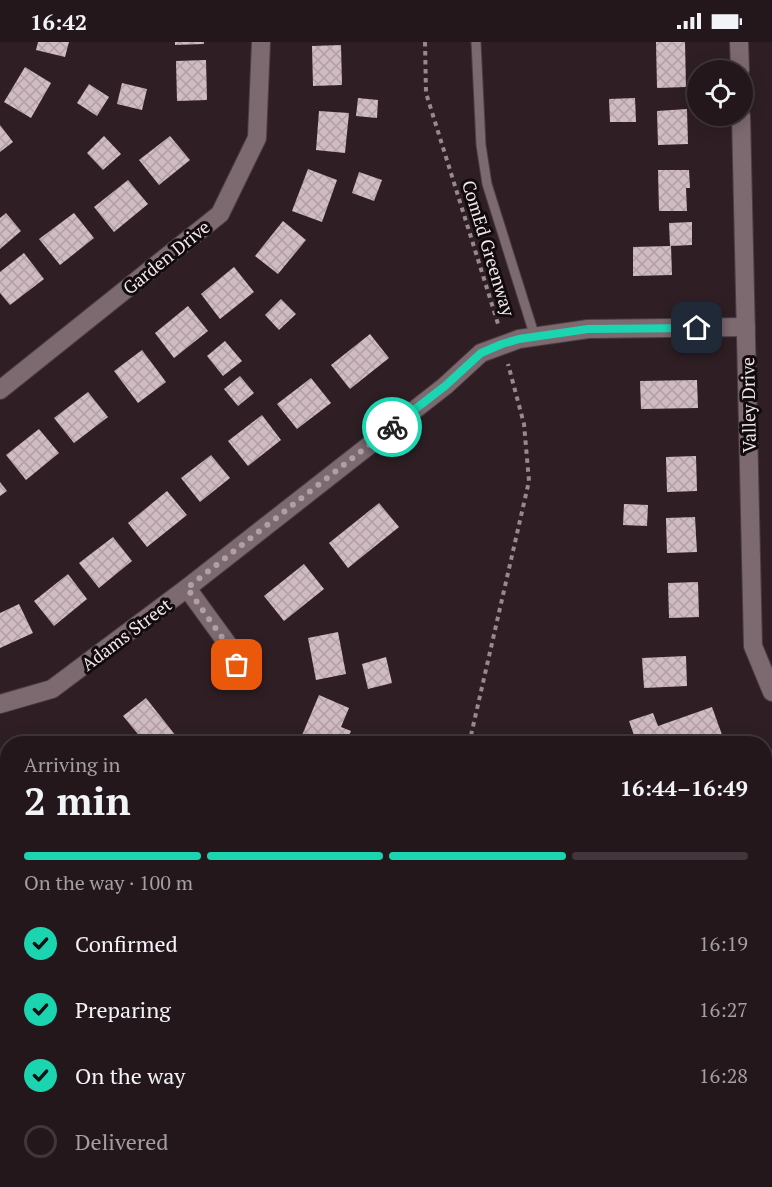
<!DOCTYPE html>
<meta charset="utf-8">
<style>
body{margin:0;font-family:"PT Serif",serif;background:#2f2429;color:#f1f3f6;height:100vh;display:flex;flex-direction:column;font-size:22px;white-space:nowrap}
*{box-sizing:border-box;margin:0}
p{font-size:20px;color:#a39fa3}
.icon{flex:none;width:33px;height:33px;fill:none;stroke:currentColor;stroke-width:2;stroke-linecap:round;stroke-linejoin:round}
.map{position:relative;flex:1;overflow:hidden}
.side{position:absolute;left:0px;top:694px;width:772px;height:452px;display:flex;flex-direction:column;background:#23171c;border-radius:24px 24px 0 0;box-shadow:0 3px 15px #0003,0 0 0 2px #40363b}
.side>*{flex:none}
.tools{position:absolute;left:687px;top:18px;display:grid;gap:12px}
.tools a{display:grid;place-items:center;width:66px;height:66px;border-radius:50%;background:#23171c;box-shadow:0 3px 15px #0003,0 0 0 2px #40363b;font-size:30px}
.pin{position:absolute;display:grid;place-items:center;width:51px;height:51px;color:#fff;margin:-26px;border-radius:12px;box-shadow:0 3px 9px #0006}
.courier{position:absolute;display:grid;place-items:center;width:60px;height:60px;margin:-30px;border:4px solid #1bd5b1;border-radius:50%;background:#fff;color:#222;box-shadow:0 2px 8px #0007}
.overview em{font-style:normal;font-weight:600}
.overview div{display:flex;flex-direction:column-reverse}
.overview{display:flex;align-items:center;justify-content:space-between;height:102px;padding:0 24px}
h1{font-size:39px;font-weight:600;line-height:45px}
.bar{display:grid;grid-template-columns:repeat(4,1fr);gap:9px 6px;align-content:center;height:72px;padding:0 24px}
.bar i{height:8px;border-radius:4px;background:#40363b}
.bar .current{background:#1bd5b1}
.bar p{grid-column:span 4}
ol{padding:0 24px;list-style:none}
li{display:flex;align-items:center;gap:18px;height:66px}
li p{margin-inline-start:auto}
li .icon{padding:6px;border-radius:50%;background:#1bd5b1;color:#111;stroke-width:4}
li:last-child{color:#a39fa3}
li i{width:33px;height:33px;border:3px solid #40363b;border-radius:50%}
.status{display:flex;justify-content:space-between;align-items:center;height:42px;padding:0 30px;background:#23171c;direction:ltr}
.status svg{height:16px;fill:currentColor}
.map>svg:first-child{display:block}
.building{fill:url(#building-cross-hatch)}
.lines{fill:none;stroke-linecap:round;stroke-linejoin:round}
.lane-casing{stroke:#4b3e43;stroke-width:11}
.street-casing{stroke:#4b3e43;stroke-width:20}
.path{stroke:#97898e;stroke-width:4;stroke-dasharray:4.5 4.5;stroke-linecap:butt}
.lane{stroke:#7d6970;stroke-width:9}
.street{stroke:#7d6970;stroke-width:18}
.done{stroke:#aea1a6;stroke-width:6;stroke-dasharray:0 10.8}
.route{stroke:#1bd5b1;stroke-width:8}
.labels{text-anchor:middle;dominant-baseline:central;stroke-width:6;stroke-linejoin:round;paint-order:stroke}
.street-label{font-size:18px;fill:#f2e7eb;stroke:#120b0e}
</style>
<div class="status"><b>16:42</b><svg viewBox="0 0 49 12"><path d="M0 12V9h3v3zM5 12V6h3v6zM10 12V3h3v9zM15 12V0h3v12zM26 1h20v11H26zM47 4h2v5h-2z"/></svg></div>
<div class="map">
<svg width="772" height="1145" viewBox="0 0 772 1145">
<defs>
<pattern id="building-cross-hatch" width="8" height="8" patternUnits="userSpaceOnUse" patternTransform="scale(1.5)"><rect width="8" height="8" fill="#d1bbc3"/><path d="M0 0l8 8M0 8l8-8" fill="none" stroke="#af9ea4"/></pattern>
</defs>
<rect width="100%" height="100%" fill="#2f1f25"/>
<g class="building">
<path d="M38 0H69L65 15 36 8Z"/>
<path d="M175 0H204V2L175 3Z"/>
<path d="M656 0H685L686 45 657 46Z"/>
<path d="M341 3 342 43 313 44 312 4Z"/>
<path d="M206 18 207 58 177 59 176 19Z"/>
<path d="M25 25 51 41 31 76 4 60Z"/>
<path d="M122 41 147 47 142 68 117 62Z"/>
<path d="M89 42 109 55 97 74 77 61Z"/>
<path d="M358 56 378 58 377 76 356 74Z"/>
<path d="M635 56 636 80H610L609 57Z"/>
<path d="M687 67 688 102 658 103 657 69Z"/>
<path d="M319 69 349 71 345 111 316 108Z"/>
<path d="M0 83 13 100 0 110Z"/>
<path d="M104 94 121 112 103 128 87 111Z"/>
<path d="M170 94 190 118 159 143 139 118Z"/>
<path d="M308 127 337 138 322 180 292 169Z"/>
<path d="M658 128H689L690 146H686L687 169H659Z"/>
<path d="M359 130 382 138 374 159 352 151Z"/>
<path d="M128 138 148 162 114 190 94 165Z"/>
<path d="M6 171 21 189 0 207V176Z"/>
<path d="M74 171 94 196 60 223 39 197Z"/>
<path d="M283 179 306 198 278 232 255 214Z"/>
<path d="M692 180V203L670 204 669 181Z"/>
<path d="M671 204 672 233 633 234V205Z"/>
<path d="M24 211 44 237 10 263 0 251V230Z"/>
<path d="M234 225 254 250 220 277 201 252Z"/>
<path d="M281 257 296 272 279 288 265 273Z"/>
<path d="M188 264 208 289 174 316 155 291Z"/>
<path d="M370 292 389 316 350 347 331 323Z"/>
<path d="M225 299 242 319 223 334 207 314Z"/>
<path d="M142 308 166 340 138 361 114 329Z"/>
<path d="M240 334 254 351 238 364 224 347Z"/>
<path d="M311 336 331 361 297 387 277 362Z"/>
<path d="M697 338 698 366 641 367 640 339Z"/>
<path d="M88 350 108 375 74 401 54 376Z"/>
<path d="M262 373 281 398 248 424 228 399Z"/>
<path d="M39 387 59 411 26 438 6 413Z"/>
<path d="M211 413 230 436 200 460 181 436Z"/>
<path d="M696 414 697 449 667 450 666 415Z"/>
<path d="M0 440 7 449 0 454Z"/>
<path d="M167 449 187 473 147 505 128 481Z"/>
<path d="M379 461 399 485 348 526 329 501Z"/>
<path d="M624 462 648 463 647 484 623 483Z"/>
<path d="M695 475 697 510 667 511 666 476Z"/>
<path d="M113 495 132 519 99 546 79 521Z"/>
<path d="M304 522 324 547 284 579 264 554Z"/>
<path d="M68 532 87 557 54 584 34 559Z"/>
<path d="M698 540 699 575 669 576 668 541Z"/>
<path d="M19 562 33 591 0 606V571Z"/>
<path d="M338 590 346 632 316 638 308 596Z"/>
<path d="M686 614 687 644 644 646 642 616Z"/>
<path d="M386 615 392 641 368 647 362 622Z"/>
<path d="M319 653 349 666 341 685 351 689 345 702H309L300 698Z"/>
<path d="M146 656 180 699 176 702H146L123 674Z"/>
<path d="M712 665 725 701 722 702H693L690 696 672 702H660L657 695 637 702 629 679 653 671 658 684Z"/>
<path d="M103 695 105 702H83L82 701Z"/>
<path d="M8 731V763L0 764V732Z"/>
<path d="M772 773V793L765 785V780Z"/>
<path d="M765 855 772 859V884L765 895Z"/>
</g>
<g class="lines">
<defs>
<g id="lane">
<path d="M476 0 481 103 487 142 535 295"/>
<path d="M0 814 8 810"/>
<path d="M0 828 4 832 8 899"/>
<path d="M0 1100 8 1097"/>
<path d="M64 1145 140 1143 143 1145"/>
</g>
<g id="street">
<path d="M739 0 740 28"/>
<path d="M741 74 753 604 772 650"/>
<path d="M0 348 220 172 257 96 261 0"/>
<path d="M187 546 232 608 242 638"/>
<path d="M0 662 52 647 187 546 445 344 481 311 519 297 588 287 746 285"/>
</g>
</defs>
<use href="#lane" class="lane-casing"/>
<use href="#street" class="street-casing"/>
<g class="path">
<path d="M425 0 426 51 499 285"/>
<path d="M469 702 529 439 524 382 508 322"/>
<path d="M496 1138 498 1145"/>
</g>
<use href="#lane" class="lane"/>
<use href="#street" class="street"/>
</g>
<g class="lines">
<path class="done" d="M237 623 231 608 187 546 392 385"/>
<path class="route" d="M392 385 445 344 481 311 502 302 519 297 588 287 697 286"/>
</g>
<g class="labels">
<g class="street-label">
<text transform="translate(489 206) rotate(73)">ComEd Greenway</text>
<text transform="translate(166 215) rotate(-39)">Garden Drive</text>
<text transform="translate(748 363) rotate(-91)">Valley Drive</text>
<text transform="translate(126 592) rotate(-37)">Adams Street</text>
</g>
</g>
</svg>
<div class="tools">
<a><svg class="icon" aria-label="locate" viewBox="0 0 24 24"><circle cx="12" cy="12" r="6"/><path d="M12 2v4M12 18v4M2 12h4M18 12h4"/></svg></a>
</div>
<div class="pin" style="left:237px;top:623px;background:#ea580c"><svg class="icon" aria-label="bag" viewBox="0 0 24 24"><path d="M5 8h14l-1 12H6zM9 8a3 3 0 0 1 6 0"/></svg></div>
<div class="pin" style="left:697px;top:286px;background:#1f2937"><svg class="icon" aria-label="home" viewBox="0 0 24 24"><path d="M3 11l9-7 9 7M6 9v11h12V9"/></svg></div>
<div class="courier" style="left:392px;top:385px"><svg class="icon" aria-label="bike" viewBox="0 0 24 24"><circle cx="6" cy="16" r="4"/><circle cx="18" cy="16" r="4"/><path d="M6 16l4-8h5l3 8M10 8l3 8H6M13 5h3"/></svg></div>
<section class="side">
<div class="overview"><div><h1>2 min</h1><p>Arriving in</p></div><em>16:44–16:49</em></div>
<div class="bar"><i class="current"></i><i class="current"></i><i class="current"></i><i></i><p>On the way · 100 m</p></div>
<ol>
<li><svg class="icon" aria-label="check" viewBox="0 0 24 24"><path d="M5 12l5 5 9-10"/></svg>Confirmed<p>16:19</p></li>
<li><svg class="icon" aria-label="check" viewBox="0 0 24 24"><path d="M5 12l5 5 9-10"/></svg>Preparing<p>16:27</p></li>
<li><svg class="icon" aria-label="check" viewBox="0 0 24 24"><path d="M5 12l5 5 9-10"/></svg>On the way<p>16:28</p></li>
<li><i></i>Delivered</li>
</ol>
</section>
</div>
